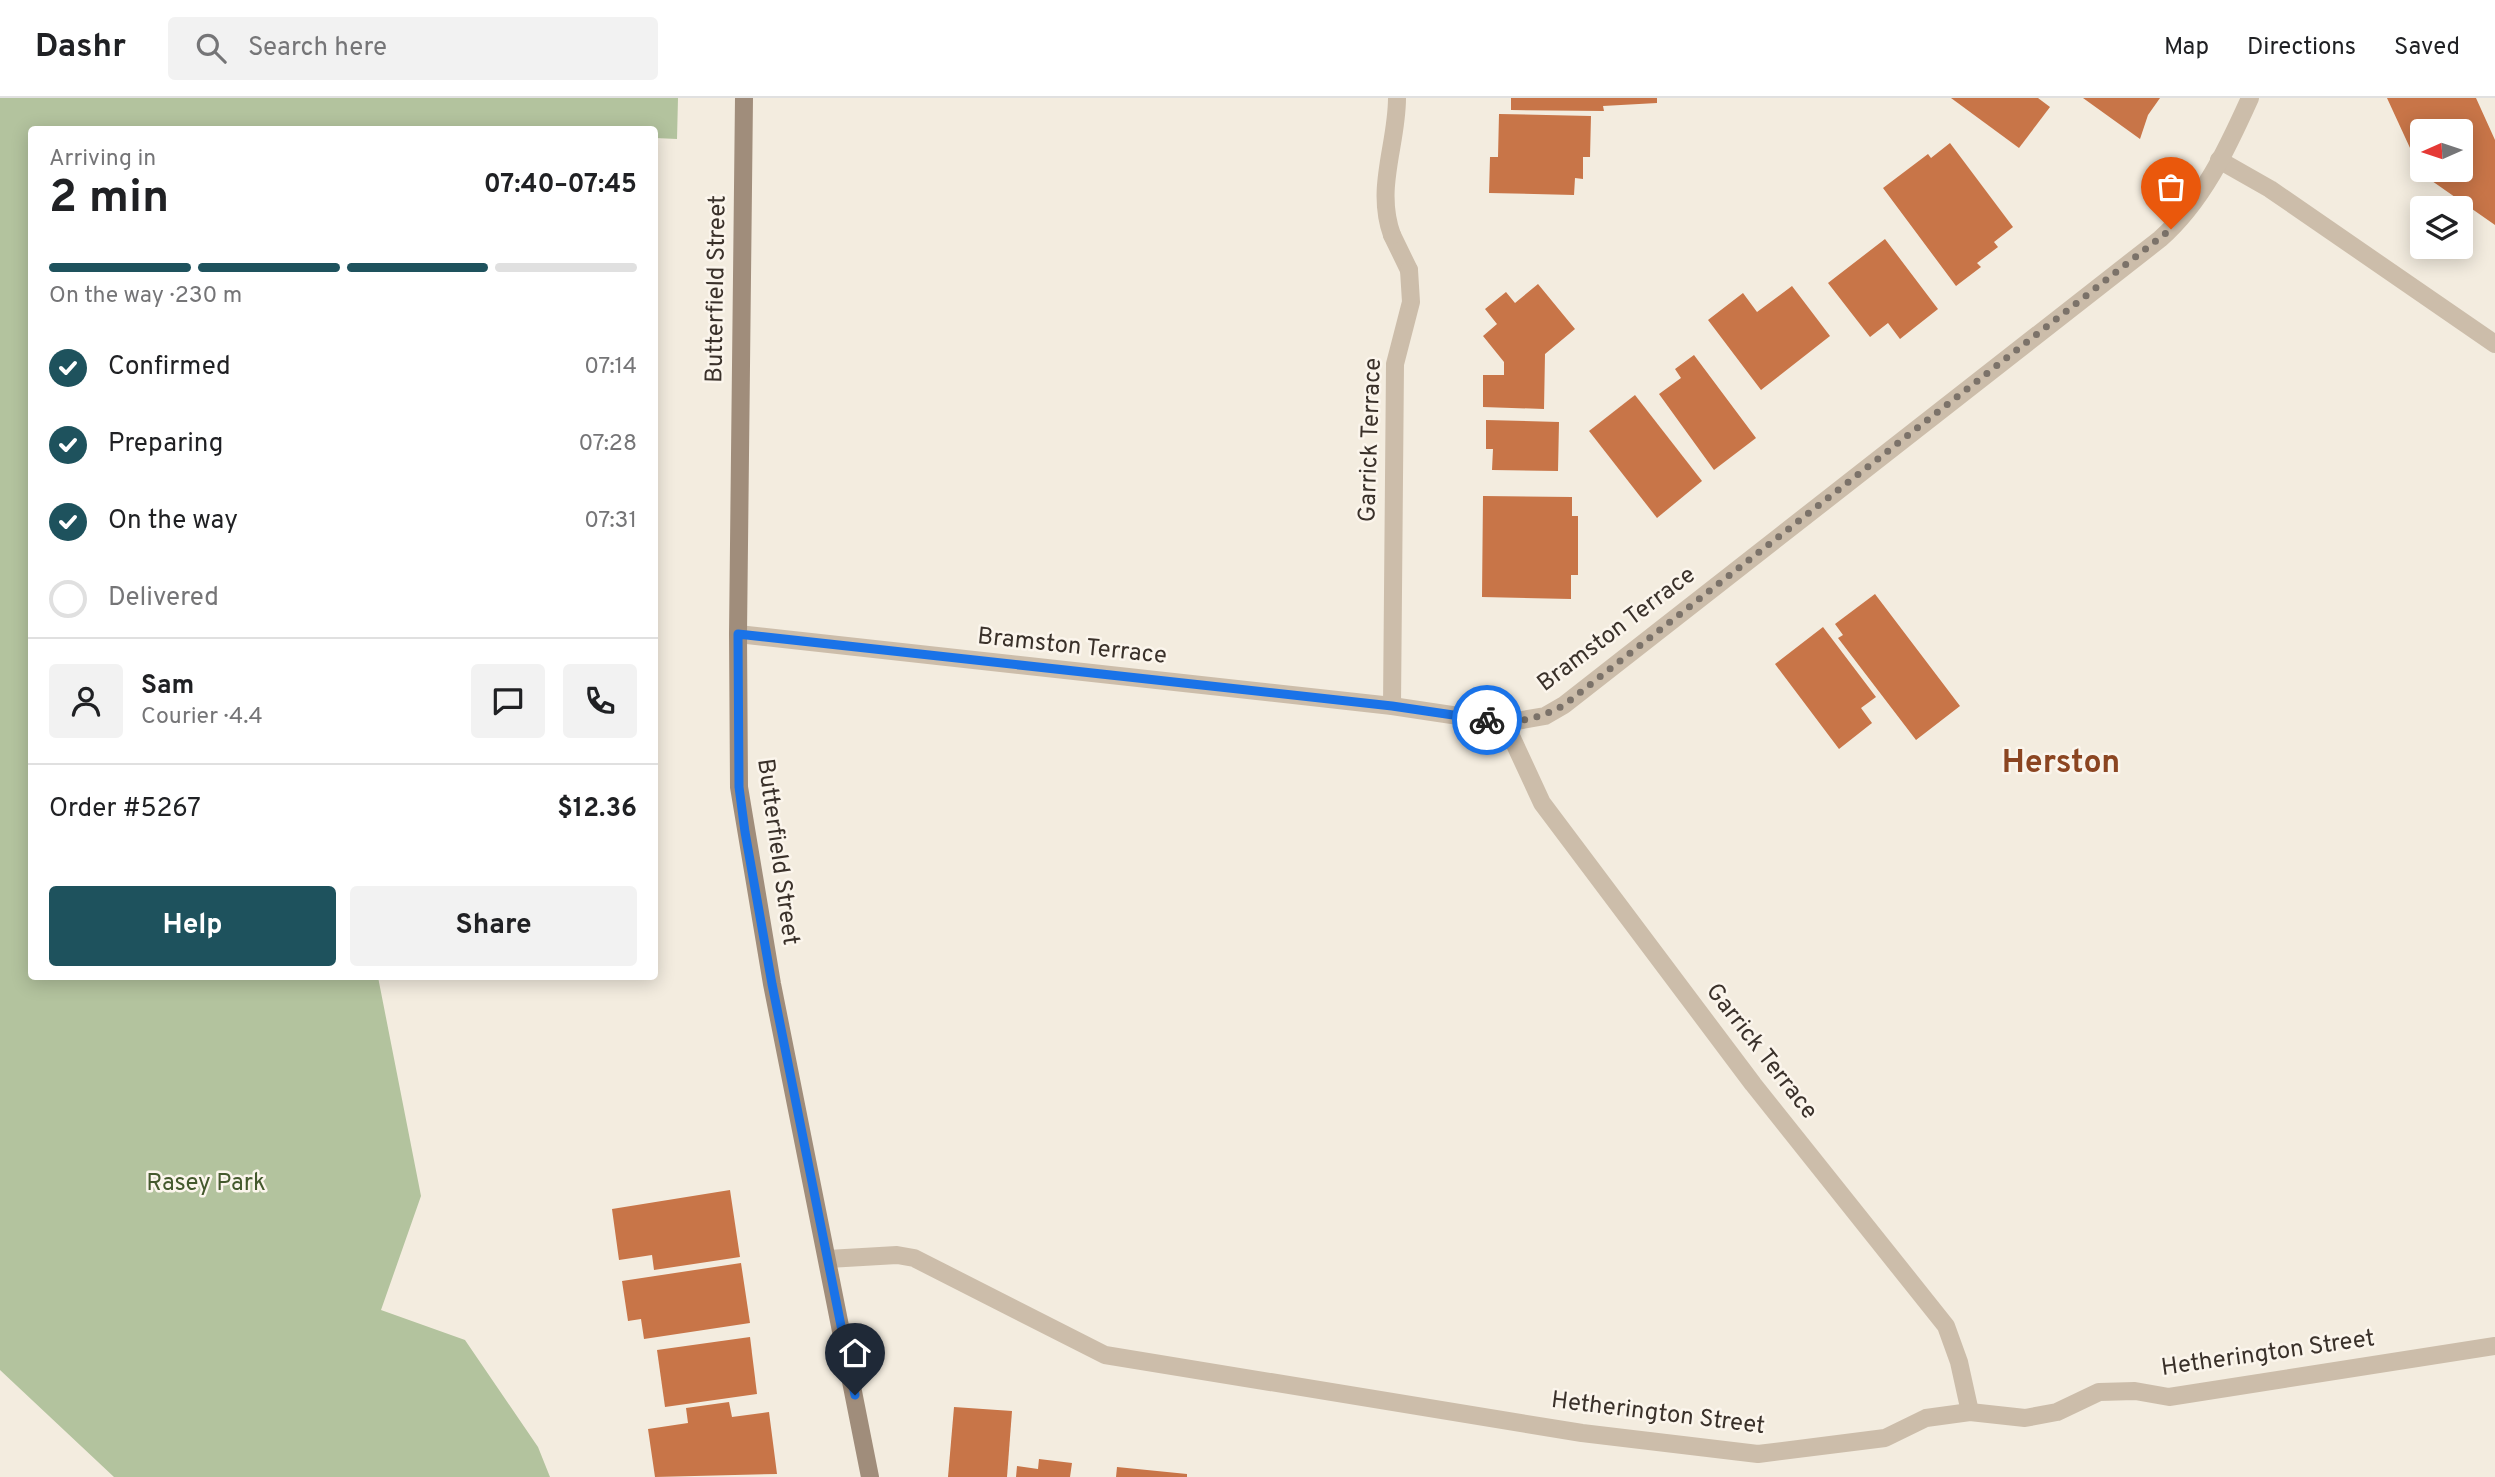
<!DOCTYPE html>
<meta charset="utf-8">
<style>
body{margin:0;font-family:Overpass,sans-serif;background:#f2f2f2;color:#202124;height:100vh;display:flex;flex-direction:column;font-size:26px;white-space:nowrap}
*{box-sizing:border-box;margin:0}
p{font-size:23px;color:#757577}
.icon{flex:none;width:38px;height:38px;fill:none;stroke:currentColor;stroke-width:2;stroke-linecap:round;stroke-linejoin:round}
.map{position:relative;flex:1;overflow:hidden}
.panel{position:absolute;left:28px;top:28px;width:630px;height:854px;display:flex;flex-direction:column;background:#fff;border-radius:7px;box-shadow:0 4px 18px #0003}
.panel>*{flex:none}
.needle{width:46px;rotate:267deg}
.tools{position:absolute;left:2410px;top:21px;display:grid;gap:14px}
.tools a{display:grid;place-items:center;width:63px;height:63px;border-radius:7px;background:#fff;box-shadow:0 4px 18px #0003;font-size:35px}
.pin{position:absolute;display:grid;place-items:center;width:60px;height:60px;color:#fff;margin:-72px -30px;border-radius:50% 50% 50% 0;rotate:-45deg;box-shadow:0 0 7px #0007}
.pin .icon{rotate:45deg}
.courier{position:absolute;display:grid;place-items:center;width:70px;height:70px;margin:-35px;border:5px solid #1a73e8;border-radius:50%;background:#fff;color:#222;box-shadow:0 2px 9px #0007}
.headline em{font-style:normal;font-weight:700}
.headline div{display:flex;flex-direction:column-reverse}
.headline{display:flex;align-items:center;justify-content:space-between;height:119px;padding:0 21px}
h1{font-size:46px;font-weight:700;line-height:52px}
.bar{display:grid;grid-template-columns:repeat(4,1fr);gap:10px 7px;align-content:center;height:84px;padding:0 21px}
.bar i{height:9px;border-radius:5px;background:#e0e0e0}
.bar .selected{background:#1e525d}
.bar p{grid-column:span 4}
.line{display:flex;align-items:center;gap:18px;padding:0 21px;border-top:2px solid #e0e0e0}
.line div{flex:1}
.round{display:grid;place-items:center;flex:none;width:74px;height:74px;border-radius:7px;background:#f2f2f2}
ol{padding:0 21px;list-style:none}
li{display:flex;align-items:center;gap:21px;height:77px}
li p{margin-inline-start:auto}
li .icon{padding:7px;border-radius:50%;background:#1e525d;color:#fff;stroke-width:4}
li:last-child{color:#757577}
li i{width:38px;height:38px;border:4px solid #e0e0e0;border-radius:50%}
.button{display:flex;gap:14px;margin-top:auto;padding:14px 21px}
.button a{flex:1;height:80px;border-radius:7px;background:#1e525d;color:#fff;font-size:28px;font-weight:700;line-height:80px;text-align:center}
.button a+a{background:#f2f2f2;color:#202124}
header{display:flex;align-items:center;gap:42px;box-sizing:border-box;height:98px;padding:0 35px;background:#fff;border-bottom:2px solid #e0e0e0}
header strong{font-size:33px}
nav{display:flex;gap:38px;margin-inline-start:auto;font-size:24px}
.search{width:490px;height:63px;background:#f2f2f2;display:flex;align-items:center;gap:18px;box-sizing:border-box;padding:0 24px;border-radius:7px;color:#757577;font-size:26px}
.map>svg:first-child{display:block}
.green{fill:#b3c39e}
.building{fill:#c87548;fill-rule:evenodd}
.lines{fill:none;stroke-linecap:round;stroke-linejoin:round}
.lane{stroke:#ccbdaa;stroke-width:18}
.street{stroke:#ccbdaa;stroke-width:18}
.secondary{stroke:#a08d7b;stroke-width:18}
.done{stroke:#7b7269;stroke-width:7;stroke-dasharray:0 12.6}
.route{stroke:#1a73e8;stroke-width:9}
.labels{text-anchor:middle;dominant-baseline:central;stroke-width:5;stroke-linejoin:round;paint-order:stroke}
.street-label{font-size:24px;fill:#3a312a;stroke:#fbf5ec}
.park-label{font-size:24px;fill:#44592d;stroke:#fbf5ec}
.district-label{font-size:32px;font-weight:bold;fill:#8b4521;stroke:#fbf5ec}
</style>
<header>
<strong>Dashr</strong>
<div class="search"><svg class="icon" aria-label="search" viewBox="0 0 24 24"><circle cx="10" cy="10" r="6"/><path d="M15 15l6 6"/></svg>Search here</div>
<nav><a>Map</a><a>Directions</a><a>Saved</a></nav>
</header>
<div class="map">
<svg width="2495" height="1379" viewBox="0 0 2495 1379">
<rect width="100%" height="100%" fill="#f3ecdf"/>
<path class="green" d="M0 0H678L677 41 655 40 654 32H32V878L378 879 421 1098 381 1212 465 1242 538 1349 550 1379H114L0 1272Z"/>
<g class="building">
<path d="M1511 0H1657V5L1603 8 1604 13 1511 12Z"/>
<path d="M1951 0H2038L2050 9 2019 50Z"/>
<path d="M2083 0H2160L2148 17 2140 41Z"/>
<path d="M2387 0H2476L2495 42V127L2422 76ZM2422 33H2460V72H2422Z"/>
<path d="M1499 16 1591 18 1590 59H1583V81L1575 80 1574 97 1489 95 1490 59H1498Z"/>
<path d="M1950 45 2013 129 1994 144 1998 149 1977 165 1981 169 1956 188 1883 90 1928 56 1931 60Z"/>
<path d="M1885 141 1938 211 1900 241 1888 225 1870 239 1828 185Z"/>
<path d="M1538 186 1575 231 1545 256 1544 311 1483 309V277H1504V264L1483 238 1497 226 1485 211 1506 194 1515 205Z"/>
<path d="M1792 188 1830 238 1761 292 1708 222 1743 195 1757 214Z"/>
<path d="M1694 257 1756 340 1714 372 1659 296 1681 280 1675 271Z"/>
<path d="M1635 297 1702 383 1657 420 1589 333Z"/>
<path d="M1486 322 1559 324 1558 373 1492 372 1493 351H1486Z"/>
<path d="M1483 398 1572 399V418H1578V477H1571V501L1482 499Z"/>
<path d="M1875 496 1960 608 1916 642 1838 540 1843 537 1835 526Z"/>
<path d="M1823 529 1876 599 1861 610 1872 625 1839 651 1775 566Z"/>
<path d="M730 1092 740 1159 654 1172 652 1157 619 1162 612 1111Z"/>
<path d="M741 1165 750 1225 644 1241 641 1221 628 1223 622 1183Z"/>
<path d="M750 1239 757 1296 665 1309 657 1252Z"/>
<path d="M729 1304 732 1319 769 1314 777 1376 655 1379 648 1331 688 1325 686 1310Z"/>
<path d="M954 1309 1012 1313 1007 1379H948Z"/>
<path d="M1039 1361 1072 1365 1070 1379H1016L1017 1368 1038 1371Z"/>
<path d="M1117 1369 1187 1376V1379H1116Z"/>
</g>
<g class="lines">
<path class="lane" d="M1392 137 1409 172"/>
<g class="street">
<path d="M2219 62 2270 91 2495 246"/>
<path d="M1392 137C1375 90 1397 47 1397 0"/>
<path d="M738 536 1392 608 1505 625 1545 618 1564 607 2160 141C2203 103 2227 51 2250 0"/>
<path d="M1392 608 1395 266 1411 204 1409 172"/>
<path d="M1505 625 1542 705 1753 986 1946 1228 1959 1264 1970 1314"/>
<path d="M828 1161 897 1157 914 1160 1105 1257 1582 1335 1758 1356 1885 1340 1926 1320 1970 1314 2025 1320 2057 1314 2099 1294 2135 1293 2169 1299 2495 1248"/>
</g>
<path class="secondary" d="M744 0 738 536 739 689 772 886 870 1379"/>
</g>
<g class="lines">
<path class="done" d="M1487 622C1516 626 1539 621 1564 607L2171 131"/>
<path class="route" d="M855 1297 772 886 745 734 739 689 738 536 1392 608 1487 622"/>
</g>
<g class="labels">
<g class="street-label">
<text transform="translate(717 191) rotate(-89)">Butterfield Street</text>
<text transform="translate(1371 342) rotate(-88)">Garrick Terrace</text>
<text transform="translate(1617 532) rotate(-37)">Bramston Terrace</text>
<text transform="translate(1072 549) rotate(6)">Bramston Terrace</text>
<text transform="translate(777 754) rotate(82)">Butterfield Street</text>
<text transform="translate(1761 954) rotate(52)">Garrick Terrace</text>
<text transform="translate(2268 1256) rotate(-8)">Hetherington Street</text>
<text transform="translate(1658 1316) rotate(7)">Hetherington Street</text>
</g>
<g class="park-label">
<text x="206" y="1086">Rasey Park</text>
</g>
<g class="district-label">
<text x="2061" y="666">Herston</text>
</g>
</g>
</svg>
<div class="tools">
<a><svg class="needle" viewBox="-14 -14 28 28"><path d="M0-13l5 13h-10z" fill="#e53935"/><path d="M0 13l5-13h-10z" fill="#757577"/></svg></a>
<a><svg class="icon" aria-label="layers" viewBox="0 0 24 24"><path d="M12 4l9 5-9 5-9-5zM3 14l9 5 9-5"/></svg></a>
</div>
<div class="pin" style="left:2171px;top:131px;background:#ea580c"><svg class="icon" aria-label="bag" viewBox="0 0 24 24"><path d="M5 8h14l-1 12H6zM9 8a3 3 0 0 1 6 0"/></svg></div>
<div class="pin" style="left:855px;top:1297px;background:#1f2937"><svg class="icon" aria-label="home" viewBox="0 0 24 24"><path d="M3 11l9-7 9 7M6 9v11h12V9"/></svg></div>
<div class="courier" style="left:1487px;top:622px"><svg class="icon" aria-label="bike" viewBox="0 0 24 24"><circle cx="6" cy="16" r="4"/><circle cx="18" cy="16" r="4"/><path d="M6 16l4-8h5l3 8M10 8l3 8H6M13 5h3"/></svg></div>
<section class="panel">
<div class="headline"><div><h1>2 min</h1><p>Arriving in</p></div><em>07:40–07:45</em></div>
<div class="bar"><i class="selected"></i><i class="selected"></i><i class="selected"></i><i></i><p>On the way · 230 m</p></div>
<ol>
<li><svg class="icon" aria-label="check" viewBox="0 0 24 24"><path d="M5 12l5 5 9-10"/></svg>Confirmed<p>07:14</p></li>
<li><svg class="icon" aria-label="check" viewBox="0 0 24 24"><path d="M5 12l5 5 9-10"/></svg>Preparing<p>07:28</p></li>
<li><svg class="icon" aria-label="check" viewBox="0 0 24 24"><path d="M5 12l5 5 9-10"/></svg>On the way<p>07:31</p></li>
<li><i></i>Delivered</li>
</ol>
<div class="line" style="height:126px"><a class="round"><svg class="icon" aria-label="person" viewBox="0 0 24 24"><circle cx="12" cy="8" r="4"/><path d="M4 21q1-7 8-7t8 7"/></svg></a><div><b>Sam</b><p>Courier · 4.4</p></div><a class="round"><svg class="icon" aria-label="chat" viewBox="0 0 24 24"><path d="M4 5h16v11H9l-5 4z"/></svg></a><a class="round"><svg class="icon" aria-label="phone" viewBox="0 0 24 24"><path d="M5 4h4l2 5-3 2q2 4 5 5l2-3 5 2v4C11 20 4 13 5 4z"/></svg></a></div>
<div class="line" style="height:91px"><div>Order #5267</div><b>$12.36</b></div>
<div class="button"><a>Help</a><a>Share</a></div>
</section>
</div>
